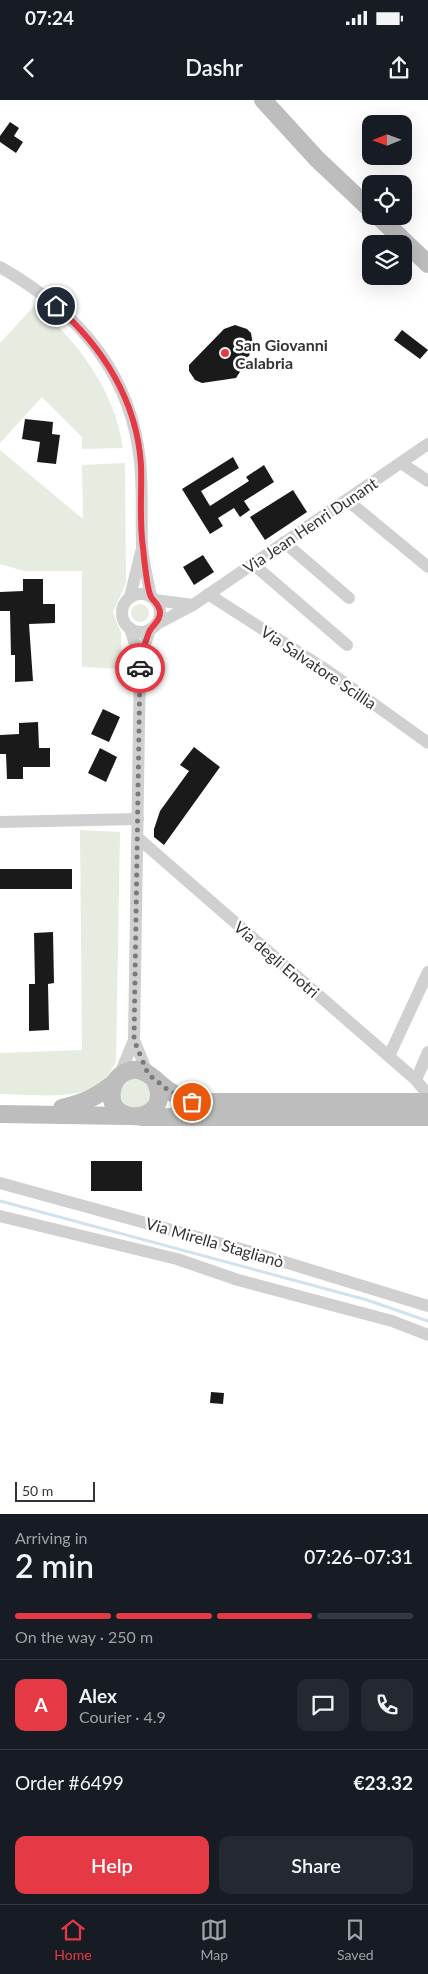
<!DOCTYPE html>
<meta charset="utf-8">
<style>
body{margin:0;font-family:Lato,sans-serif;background:#242831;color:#f1f3f6;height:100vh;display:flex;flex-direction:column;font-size:19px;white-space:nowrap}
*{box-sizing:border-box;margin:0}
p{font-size:16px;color:#9ea1a6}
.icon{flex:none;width:28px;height:28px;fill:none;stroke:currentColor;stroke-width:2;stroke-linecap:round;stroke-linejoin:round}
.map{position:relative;height:1414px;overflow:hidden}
.details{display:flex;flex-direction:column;background:#171b24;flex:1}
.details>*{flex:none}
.needle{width:32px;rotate:269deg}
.buttons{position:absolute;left:362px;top:15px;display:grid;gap:10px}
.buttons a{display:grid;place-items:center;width:50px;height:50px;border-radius:10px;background:#171b24;box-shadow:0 5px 20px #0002;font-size:25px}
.scale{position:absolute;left:15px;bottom:12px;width:80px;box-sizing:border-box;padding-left:5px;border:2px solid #333;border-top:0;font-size:14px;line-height:18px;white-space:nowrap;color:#333;-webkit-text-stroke:4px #fff;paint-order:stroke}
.pin{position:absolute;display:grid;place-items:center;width:42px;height:42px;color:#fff;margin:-21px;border:2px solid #fff;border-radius:50%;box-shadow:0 1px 5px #0007}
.courier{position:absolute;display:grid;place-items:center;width:50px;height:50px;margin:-25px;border:4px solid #e63946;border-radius:50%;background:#fff;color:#222;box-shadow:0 1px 6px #0007}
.summary em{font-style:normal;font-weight:600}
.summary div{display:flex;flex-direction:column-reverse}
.summary{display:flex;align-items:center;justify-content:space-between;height:85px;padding:0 15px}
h1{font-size:32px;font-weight:600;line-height:38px}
.bar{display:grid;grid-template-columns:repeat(4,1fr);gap:8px 5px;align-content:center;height:60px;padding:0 15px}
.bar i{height:6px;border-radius:4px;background:#363941}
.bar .current{background:#e63946}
.bar p{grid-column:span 4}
.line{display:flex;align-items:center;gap:12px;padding:0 15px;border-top:1px solid #363941}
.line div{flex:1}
.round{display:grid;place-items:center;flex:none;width:52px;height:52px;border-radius:10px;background:#242831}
.button{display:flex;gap:10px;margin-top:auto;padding:10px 15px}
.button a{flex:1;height:58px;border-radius:10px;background:#e63946;color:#fff;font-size:20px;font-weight:600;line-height:58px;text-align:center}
.button a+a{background:#242831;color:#f1f3f6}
.status{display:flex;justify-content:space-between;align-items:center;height:35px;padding:0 25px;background:#171b24;direction:ltr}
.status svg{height:14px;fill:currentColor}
header{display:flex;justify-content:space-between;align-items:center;height:65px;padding:0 15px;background:#171b24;font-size:22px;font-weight:600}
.menu{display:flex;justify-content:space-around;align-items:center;height:70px;border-top:1px solid #363941;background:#171b24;font-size:14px;color:#9ea1a6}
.menu a{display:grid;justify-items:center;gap:2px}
.menu .current{color:#e63946}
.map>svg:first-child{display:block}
.green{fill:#e6ecdf}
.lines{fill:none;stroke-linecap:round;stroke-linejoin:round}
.stream{stroke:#cfe2ee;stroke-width:3}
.building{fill:#1a1a1a}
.street{stroke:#d0d0d0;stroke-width:12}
.secondary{stroke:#bdbdbd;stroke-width:18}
.done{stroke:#7a7a7a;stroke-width:5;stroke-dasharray:0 9}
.route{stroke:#e63946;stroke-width:6}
.poi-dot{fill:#e63946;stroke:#fff;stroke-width:2}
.labels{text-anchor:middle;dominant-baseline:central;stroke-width:5;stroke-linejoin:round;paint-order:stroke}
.poi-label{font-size:16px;font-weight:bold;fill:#333;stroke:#fff;text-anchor:start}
.street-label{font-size:16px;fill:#333;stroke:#fff}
</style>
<div class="status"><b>07:24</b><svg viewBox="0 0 49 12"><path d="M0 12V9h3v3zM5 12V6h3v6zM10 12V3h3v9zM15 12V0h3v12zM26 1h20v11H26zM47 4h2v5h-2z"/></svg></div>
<header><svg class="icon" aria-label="back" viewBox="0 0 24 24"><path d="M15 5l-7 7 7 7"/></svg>Dashr<svg class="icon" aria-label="share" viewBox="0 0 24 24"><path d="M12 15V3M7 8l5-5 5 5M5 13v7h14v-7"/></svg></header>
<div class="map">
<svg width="428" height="1414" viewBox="0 0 428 1414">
<rect width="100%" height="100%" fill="#fff"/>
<g class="green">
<path d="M35 205C78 241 115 291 123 348L82 349V337L42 297 0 343V243Z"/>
<path d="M0 350 83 419 82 365 125 363 126 483 113 512 121 533V569L82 567V471H24L0 464Z"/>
<circle cx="140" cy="513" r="9"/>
<path d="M80 730 120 732 116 962C111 970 107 979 99 984 76 1001 28 994 0 994V953L82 950Z"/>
<circle cx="136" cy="994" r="15"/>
</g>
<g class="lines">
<path class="stream" d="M0 1101 367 1200 428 1221"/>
</g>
<g class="building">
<path d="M10 22 19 28 14 36 23 42 16 53 0 42V36Z"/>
<path d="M235 225 247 229 251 233 253 245 249 256 244 259 245 264 236 278 202 283 195 280 189 271V265L224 229Z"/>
<path d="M402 230 428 250 420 259 394 240Z"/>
<path d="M25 319 53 322 52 334 60 335 56 364 37 362 40 342 22 339Z"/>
<path d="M233 357 239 368 201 391 210 406 249 381 246 377 264 365 274 382 244 401 250 410 240 417 234 408 218 418 223 426 210 434 182 389Z"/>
<path d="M293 390 307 412 265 440 250 417Z"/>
<path d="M203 455 214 472 194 485 183 467Z"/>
<path d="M23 479H43V504H55V523L29 524 33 581 15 582V555H11L10 511H0V492L23 491Z"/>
<path d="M103 609 120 617 109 642 91 634Z"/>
<path d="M38 622 39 648H50V667H23V679H7L6 654H0V635L19 634V623Z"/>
<path d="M194 647 220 667 164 745 154 737V729L160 711 189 671 180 665Z"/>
<path d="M100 648 117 657 106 682 88 673Z"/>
<rect x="0" y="769" width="72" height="20"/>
<path d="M53 832 54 883 48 884 49 930 29 931V884H35L34 833Z"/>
<rect x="91" y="1061" width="51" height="30"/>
<path d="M211 1292 224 1293 223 1304 210 1303Z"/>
</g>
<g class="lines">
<g class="street">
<path d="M0 167C76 210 131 272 140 361 143 389 141 417 142 445 143 462 148 480 151 497"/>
<path d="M401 363 428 381"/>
<path d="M347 400 428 467"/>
<path d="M284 442 349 498"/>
<path d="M253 464 347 545"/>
<path d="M208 494 328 571 428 643"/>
<circle cx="141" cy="513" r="19"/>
<path d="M130 497 141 452"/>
<path d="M155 500 193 505"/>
<path d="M155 525 193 505 428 344"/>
<path d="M140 561 150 529"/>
<path d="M0 722 138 719"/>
<path d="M138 738 416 980 428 995"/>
<path d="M134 940 148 974"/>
<path d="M389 956 428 872"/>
<path d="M119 976 134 940 140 561 130 528"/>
<path d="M416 980 428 952"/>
<path d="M0 1083 255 1153 428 1206"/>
<path d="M0 1116 177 1159 238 1180 392 1221 428 1235"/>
</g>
<g class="secondary">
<path d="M263 0 317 59 371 110"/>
<path d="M378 116 428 164"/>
<path d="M154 979C179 1024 101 1030 113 987 115 978 123 972 132 970 147 968 156 982 168 990 175 995 183 998 192 1002H428"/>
<path d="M62 1008C83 1003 97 997 114 983"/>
<path d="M0 1014 127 1016"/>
<path d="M141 1017H428"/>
</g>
</g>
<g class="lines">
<path class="done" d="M140 568 134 940 148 974 168 990 192 1002"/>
<path class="route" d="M56 206C103 247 137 301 141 365 142 392 139 421 143 448 144 457 147 490 151 497 154 502 160 505 160 513 160 522 152 525 149 532 145 543 140 557 140 568"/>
</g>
<circle class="poi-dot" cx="225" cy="253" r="5"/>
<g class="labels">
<g class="poi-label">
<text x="235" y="244">San Giovanni<tspan x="235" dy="18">Calabria</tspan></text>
</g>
<g class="street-label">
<text transform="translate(310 425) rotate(-34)">Via Jean Henri Dunant</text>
<text transform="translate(319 567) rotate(34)">Via Salvatore Scillìa</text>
<text transform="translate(277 859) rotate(41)">Via degli Enotri</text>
<text transform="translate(215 1142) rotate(16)">Via Mirella Staglianò</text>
</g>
</g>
</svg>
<div class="buttons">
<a><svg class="needle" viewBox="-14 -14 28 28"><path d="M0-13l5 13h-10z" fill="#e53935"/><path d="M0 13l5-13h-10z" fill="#9ea1a6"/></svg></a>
<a><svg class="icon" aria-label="locate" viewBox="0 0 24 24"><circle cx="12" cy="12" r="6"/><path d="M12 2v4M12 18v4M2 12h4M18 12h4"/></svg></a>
<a><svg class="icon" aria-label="layers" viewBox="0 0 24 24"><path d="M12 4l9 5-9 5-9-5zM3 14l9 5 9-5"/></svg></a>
</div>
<div class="scale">50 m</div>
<div class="pin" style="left:192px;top:1002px;background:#ea580c"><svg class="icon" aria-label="bag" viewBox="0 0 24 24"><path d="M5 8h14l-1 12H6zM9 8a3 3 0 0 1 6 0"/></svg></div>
<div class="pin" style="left:56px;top:206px;background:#1f2937"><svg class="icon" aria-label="home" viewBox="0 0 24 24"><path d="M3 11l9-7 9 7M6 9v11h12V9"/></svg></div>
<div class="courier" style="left:140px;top:568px"><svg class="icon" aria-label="car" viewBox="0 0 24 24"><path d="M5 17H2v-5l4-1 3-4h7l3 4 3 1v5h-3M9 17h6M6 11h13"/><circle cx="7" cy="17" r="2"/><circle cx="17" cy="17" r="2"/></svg></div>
</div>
<section class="details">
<div class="summary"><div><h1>2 min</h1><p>Arriving in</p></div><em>07:26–07:31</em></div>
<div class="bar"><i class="current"></i><i class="current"></i><i class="current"></i><i></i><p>On the way · 250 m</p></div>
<div class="line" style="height:90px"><b class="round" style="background:#e63946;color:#fff">A</b><div><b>Alex</b><p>Courier · 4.9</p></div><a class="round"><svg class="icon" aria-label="chat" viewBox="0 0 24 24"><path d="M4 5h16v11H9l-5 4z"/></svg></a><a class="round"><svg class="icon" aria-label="phone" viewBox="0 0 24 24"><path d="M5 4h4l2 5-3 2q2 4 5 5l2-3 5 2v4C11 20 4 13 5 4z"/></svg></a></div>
<div class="line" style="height:65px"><div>Order #6499</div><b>€23.32</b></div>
<div class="button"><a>Help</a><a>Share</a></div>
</section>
<nav class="menu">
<a class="current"><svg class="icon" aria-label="home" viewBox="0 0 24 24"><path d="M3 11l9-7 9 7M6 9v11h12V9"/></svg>Home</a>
<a><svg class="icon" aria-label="map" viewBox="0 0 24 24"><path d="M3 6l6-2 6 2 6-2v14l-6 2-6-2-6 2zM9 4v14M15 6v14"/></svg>Map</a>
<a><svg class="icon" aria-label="saved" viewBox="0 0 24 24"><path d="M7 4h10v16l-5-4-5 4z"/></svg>Saved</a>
</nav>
